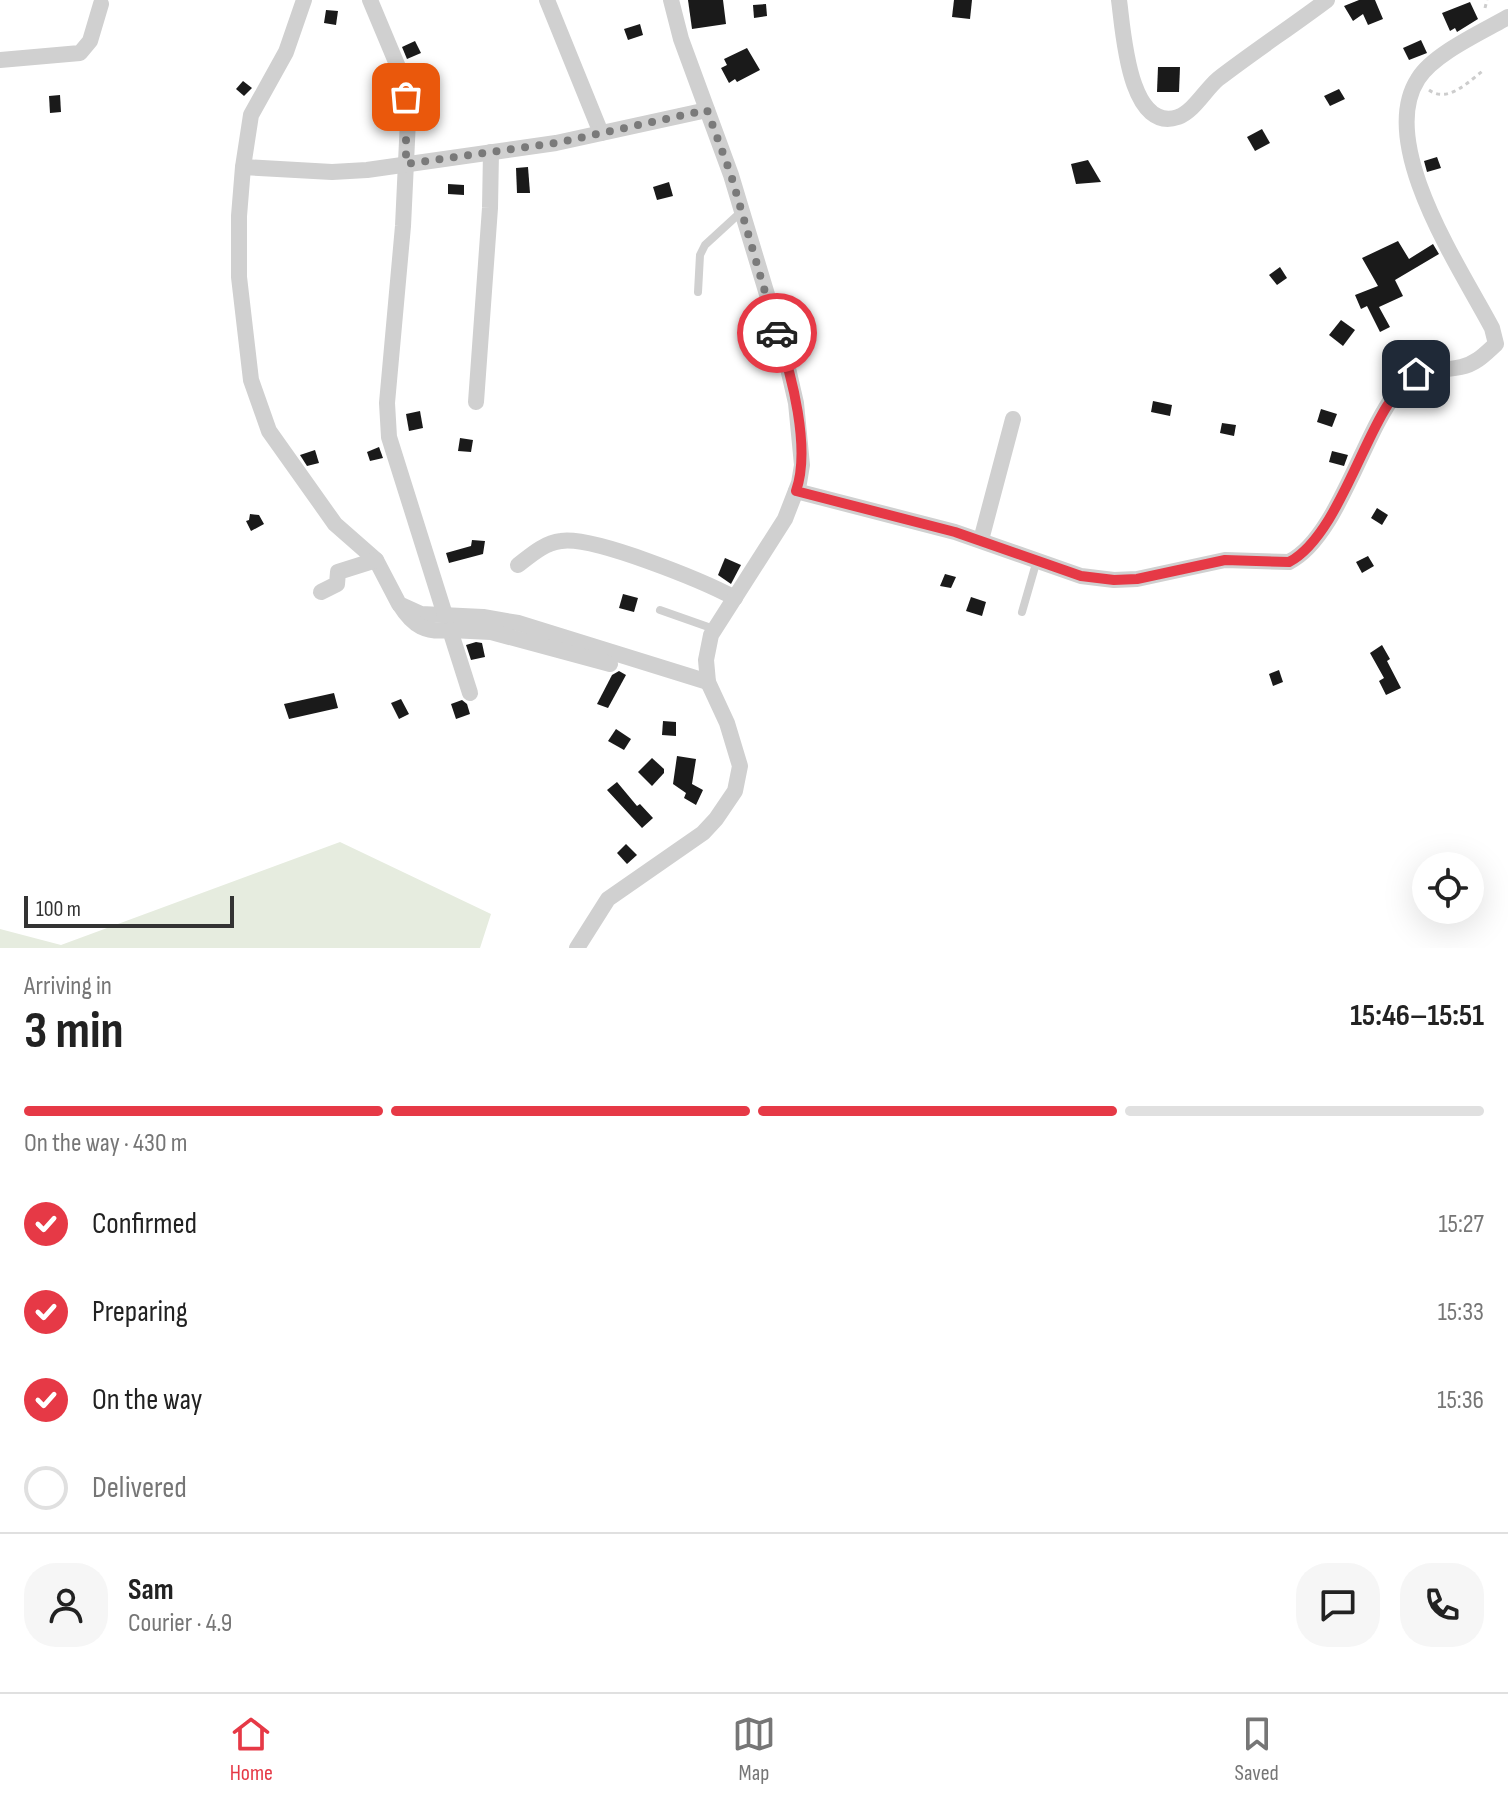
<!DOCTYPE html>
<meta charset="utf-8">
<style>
body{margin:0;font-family:"Sofia Sans Condensed",sans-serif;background:#f6f6f6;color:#222;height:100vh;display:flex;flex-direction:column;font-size:30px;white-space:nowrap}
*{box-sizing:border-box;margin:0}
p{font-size:26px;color:#767676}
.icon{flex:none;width:44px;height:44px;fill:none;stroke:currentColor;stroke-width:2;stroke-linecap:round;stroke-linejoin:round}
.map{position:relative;height:948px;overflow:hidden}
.side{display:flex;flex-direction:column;background:#fff;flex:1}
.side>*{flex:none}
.controls{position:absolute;left:1412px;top:852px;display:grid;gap:16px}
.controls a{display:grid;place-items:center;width:72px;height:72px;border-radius:50%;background:#fff;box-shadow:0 8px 32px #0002;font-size:40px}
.scale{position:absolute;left:24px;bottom:20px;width:210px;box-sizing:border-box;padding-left:8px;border:4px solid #333;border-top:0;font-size:22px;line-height:28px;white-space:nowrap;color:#333;-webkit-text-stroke:6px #fff;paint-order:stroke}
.pin{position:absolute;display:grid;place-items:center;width:68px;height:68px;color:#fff;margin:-34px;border-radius:16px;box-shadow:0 4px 12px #0006}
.courier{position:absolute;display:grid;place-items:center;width:80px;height:80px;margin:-40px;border:6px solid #e63946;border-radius:50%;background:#fff;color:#222;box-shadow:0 2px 10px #0007}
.head em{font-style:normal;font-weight:700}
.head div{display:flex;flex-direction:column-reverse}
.head{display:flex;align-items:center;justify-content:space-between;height:136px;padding:0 24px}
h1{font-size:52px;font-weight:700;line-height:60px}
.bar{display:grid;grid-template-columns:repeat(4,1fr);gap:12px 8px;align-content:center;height:96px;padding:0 24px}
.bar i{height:10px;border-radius:6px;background:#e0e0e0}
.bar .on{background:#e63946}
.bar p{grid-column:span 4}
.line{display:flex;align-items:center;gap:20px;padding:0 24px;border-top:2px solid #e0e0e0}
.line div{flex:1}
.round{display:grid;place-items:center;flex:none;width:84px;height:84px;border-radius:32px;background:#f6f6f6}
ol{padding:0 24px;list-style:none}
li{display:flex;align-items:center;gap:24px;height:88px}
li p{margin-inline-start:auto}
li .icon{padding:8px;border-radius:50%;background:#e63946;color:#fff;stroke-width:4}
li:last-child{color:#767676}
li i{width:44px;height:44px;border:4px solid #e0e0e0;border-radius:50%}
.tab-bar{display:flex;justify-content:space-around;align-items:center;height:112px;border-top:2px solid #e0e0e0;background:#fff;font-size:22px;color:#767676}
.tab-bar a{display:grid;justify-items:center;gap:4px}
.tab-bar .on{color:#e63946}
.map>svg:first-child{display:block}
.green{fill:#e6ecdf}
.building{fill:#1a1a1a}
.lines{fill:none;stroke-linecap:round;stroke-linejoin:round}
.path{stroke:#cdcdcd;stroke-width:3;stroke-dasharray:4 4;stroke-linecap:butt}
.lane{stroke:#d0d0d0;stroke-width:8}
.street{stroke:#d0d0d0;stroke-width:16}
.done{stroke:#7a7a7a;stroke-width:8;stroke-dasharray:0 14.4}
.route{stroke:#e63946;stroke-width:10}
</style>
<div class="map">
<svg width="1508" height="948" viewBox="0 0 1508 948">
<rect width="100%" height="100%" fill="#fff"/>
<path class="green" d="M340 842 491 914 480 948H0V929L61 945Z"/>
<g class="building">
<path d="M688 0H723L726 24 692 29Z"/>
<path d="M954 0H972L970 19 952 17Z"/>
<path d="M1359 0H1375L1383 19 1368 25 1363 14 1353 21 1344 6Z"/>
<path d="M1470 2 1478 19 1457 32 1455 28 1450 31 1442 13Z"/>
<path d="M766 4 767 16 754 18 753 5Z"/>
<path d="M326 10 338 11 336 25 324 23Z"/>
<path d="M640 24 643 35 628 40 624 29Z"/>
<path d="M1421 40 1427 53 1409 60 1403 48Z"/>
<path d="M415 41 421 53 407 59 402 47Z"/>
<path d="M747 48 760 70 737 82 735 79 729 83 721 68 727 65 724 59Z"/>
<path d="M1158 67H1180L1179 92H1157Z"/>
<path d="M243 81 252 88 244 96 236 89Z"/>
<path d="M1339 89 1345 99 1330 106 1324 96Z"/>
<path d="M60 95 61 112 50 113 49 96Z"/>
<path d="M1262 129 1270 143 1255 151 1247 137Z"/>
<path d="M1437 157 1441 168 1427 172 1424 161Z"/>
<path d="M1088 160 1101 182 1076 184 1071 164Z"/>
<path d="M528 167 530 193H517L516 168Z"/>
<path d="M669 182 673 196 657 200 653 187Z"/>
<path d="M448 184 464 185V195L448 194Z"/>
<path d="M1398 241 1409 259 1433 244 1439 254 1395 280 1403 296 1379 307 1390 327 1380 332 1367 306 1361 309 1355 295 1378 286 1362 258Z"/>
<path d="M1280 267 1287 278 1277 285 1269 275Z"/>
<path d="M1341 320 1355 330 1343 346 1329 335Z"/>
<path d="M1153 401 1172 405 1170 416 1151 412Z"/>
<path d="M1321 409 1337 414 1332 427 1317 422Z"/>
<path d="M420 411 423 428 409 431 406 414Z"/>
<path d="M1222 423 1236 425 1234 436 1220 433Z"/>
<path d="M460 438 473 440 471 452 458 451Z"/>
<path d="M379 447 383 458 370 461 367 452Z"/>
<path d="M315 450 319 463 307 466 300 455Z"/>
<path d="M1332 451 1348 455 1344 466 1329 462Z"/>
<path d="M1377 508 1388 515 1382 525 1371 518Z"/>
<path d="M250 514 259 515 264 524 251 531 246 521 249 520Z"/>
<path d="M472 540 485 541 483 554 449 563 446 553 471 546Z"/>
<path d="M1368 556 1374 566 1362 573 1356 562Z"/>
<path d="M725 558 741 565 731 584 718 575Z"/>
<path d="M945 574 956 577 951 588 940 586Z"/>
<path d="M623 594 638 598 634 612 619 608Z"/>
<path d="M971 597 986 602 982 616 966 611Z"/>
<path d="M476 642 482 643 485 657 471 660 466 645Z"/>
<path d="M1382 645 1390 659 1387 661 1401 688 1386 695 1379 681 1384 678 1370 653Z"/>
<path d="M1279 670 1283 682 1273 686 1269 674Z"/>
<path d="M619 671 626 675 608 708 597 704 612 675Z"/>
<path d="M334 693 338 708 289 719 284 704Z"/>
<path d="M401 699 409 714 399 719 391 703Z"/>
<path d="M462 700 467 704 470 714 456 719 451 704Z"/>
<path d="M663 721 676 722V736L662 735Z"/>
<path d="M616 729 631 739 624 750 608 741Z"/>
<path d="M677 756 696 759 692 784 703 790 696 805 684 798 686 793 673 784Z"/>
<path d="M652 758 664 769V773L652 786 638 772Z"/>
<path d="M617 782 637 806 640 804 653 818 642 828 607 790Z"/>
<path d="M626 844 637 855 627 864 617 853Z"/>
</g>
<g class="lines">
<g class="path">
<path d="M1485 8 1487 0"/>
<path d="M1429 90C1448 104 1469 81 1484 70"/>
</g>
<g class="lane">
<path d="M698 292 700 255 705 245 741 212"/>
<path d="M660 610 714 629"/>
<path d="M1022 612 1037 560"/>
</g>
<g class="street">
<path d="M304 0 286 52 251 115 243 167 239 216V277L251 380 269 431 335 524 376 560 399 604 421 614 483 617 518 623 708 682"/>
<path d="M370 0 401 74 408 120 403 226 387 403 389 437 445 615"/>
<path d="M547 0 601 133"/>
<path d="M1119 0C1123 27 1128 134 1178 117 1194 111 1205 90 1218 79 1253 52 1291 27 1327 0"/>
<path d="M0 60 80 53 90 41 101 4"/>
<path d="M243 167 332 172 367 170 556 143 707 110"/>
<path d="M476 402 490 208 491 152"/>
<path d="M796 491 955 532 1081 576 1114 580 1137 579 1225 560 1289 562C1337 538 1362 436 1396 393 1417 366 1431 373 1461 367 1476 364 1485 354 1496 344L1492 328C1461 269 1376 144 1418 79 1433 54 1482 32 1508 17"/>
<path d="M981 540 1013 419"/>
<path d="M518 565C531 555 544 543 561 541 594 536 703 581 735 598"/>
<path d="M321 592 337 584 338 572 376 560"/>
<path d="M400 605C413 626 426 633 450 630L470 693"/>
<path d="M450 630 491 632 610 664"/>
<path d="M577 948 608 899 703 833 716 819 735 791 740 766 727 723 708 682 706 660 711 635 785 519 799 483 802 465 796 403 784 351 731 175 681 39 671 0"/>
</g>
</g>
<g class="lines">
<path class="done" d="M406 97V164L556 143 707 110 731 175 777 333"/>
<path class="route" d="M777 333C792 375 811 449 796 491L955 532 1081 576 1114 580 1137 579 1225 560 1289 562C1333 539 1360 448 1387 406 1395 393 1405 384 1416 374"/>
</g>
</svg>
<div class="controls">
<a><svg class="icon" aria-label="locate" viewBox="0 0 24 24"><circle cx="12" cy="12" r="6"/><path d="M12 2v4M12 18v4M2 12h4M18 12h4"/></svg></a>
</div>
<div class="scale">100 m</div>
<div class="pin" style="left:406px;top:97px;background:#ea580c"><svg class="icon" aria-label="bag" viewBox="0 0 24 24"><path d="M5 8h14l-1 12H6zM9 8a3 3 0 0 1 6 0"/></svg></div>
<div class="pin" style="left:1416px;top:374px;background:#1f2937"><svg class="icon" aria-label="home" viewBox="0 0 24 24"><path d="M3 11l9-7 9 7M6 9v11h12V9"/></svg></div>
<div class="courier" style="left:777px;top:333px"><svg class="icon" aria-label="car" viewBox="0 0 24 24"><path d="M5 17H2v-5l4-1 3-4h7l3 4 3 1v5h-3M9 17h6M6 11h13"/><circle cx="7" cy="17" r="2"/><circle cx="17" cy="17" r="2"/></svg></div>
</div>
<section class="side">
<div class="head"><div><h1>3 min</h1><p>Arriving in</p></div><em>15:46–15:51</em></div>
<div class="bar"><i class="on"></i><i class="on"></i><i class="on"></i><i></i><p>On the way · 430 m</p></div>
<ol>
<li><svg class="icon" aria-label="check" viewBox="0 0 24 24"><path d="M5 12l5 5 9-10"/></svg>Confirmed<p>15:27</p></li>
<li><svg class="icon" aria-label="check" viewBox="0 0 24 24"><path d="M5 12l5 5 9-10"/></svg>Preparing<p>15:33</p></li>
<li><svg class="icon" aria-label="check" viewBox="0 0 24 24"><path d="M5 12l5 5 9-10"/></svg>On the way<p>15:36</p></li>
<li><i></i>Delivered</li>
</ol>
<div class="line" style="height:144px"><a class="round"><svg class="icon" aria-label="person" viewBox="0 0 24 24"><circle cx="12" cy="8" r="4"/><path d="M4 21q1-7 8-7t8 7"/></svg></a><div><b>Sam</b><p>Courier · 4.9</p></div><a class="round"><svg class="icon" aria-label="chat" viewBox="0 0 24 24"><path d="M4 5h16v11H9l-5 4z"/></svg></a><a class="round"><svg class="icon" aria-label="phone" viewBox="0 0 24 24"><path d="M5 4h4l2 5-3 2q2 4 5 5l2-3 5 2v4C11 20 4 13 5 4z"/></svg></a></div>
</section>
<nav class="tab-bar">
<a class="on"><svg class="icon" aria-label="home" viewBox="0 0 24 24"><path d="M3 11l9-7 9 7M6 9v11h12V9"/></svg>Home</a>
<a><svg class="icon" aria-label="map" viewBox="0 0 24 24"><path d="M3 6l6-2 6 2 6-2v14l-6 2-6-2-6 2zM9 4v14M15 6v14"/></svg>Map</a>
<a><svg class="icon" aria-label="saved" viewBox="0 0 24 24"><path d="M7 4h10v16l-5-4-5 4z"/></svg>Saved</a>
</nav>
